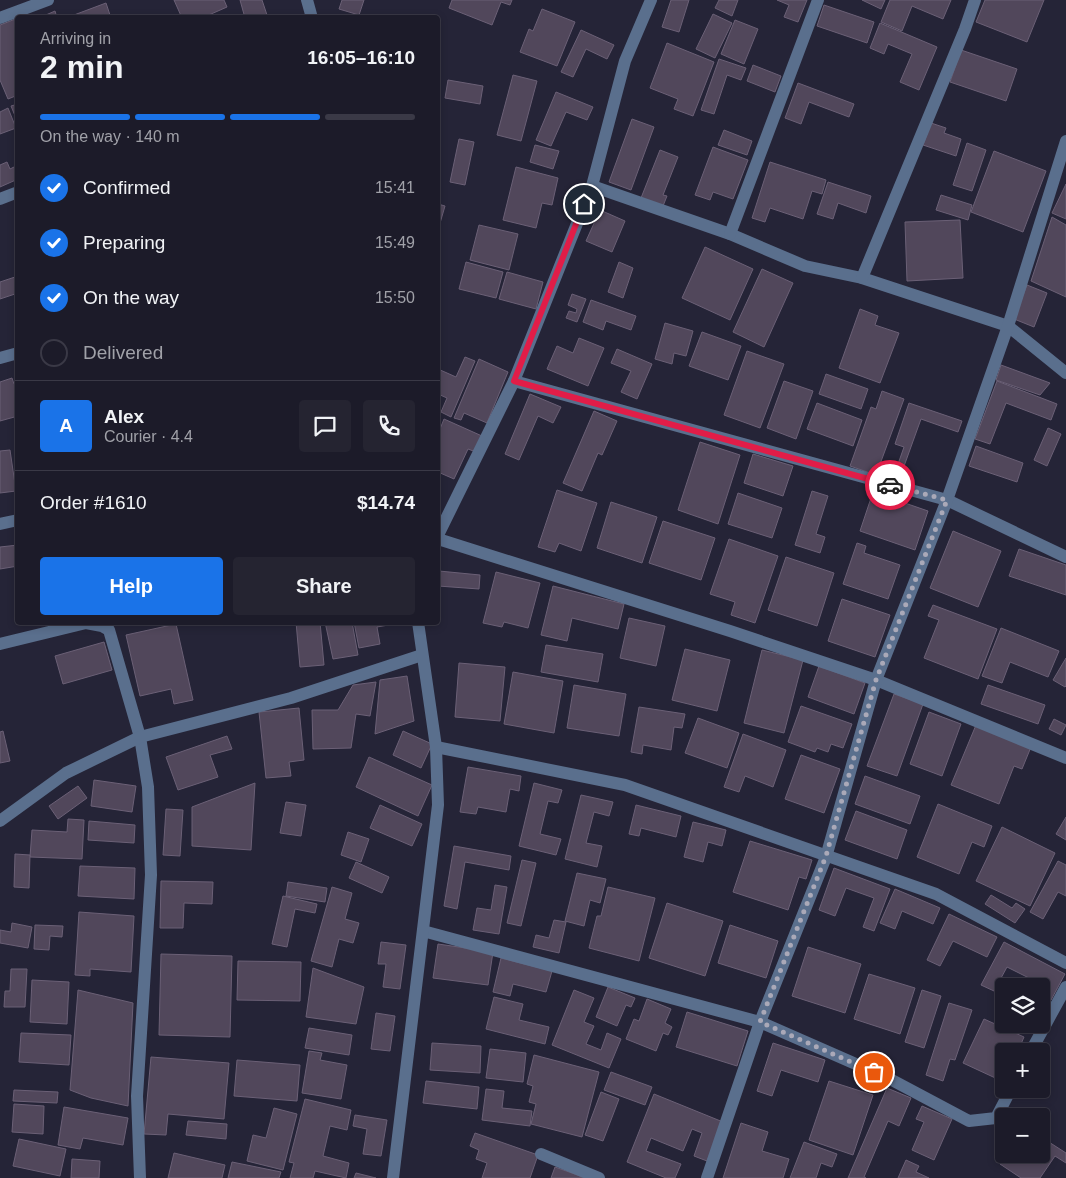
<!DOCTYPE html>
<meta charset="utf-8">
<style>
body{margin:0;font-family:Arial,sans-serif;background:#252431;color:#f1f3f6;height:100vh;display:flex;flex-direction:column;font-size:19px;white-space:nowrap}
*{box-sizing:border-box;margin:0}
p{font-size:16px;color:#a0a1a8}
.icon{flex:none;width:28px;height:28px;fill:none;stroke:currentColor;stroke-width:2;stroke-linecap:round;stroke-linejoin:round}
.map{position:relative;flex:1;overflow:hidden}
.panel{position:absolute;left:15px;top:15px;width:425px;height:610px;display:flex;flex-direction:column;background:#1c1b29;border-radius:5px;box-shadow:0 2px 8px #0003,0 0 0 1px #3a3946}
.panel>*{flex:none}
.tools{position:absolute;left:995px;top:978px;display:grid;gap:10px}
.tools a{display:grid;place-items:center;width:55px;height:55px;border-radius:5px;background:#1c1b29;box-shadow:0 2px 8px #0003,0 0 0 1px #3a3946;font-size:25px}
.pin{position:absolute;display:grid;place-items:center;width:42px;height:42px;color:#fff;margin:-21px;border:2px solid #fff;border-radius:50%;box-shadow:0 1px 5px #0007}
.courier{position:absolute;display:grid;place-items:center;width:50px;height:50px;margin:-25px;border:4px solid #e11d48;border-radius:50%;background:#fff;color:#222;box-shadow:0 1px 6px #0007}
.headline em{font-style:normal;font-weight:800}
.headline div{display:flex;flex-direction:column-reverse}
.headline{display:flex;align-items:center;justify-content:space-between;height:85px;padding:0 25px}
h1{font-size:32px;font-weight:800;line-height:38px}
.bar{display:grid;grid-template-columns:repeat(4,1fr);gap:8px 5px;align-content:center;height:60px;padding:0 25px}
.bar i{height:6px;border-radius:4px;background:#3a3946}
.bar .on{background:#1a73e8}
.bar p{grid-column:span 4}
.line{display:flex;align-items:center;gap:12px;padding:0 25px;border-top:1px solid #3a3946}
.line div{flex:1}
.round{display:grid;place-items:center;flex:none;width:52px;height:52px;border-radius:5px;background:#252431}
ol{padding:0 25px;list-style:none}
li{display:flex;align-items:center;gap:15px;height:55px}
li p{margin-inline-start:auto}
li .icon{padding:5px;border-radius:50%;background:#1a73e8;color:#fff;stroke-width:4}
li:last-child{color:#a0a1a8}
li i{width:28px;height:28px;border:2px solid #3a3946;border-radius:50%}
.cta{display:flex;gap:10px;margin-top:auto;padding:10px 25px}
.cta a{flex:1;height:58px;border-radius:5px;background:#1a73e8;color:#fff;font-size:20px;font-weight:800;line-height:58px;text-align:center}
.cta a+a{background:#252431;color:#f1f3f6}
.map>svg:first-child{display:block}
.building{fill:#51475b;stroke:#6b6076}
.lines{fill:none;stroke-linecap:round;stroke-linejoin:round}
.minor{stroke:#5a6f8d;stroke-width:12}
.done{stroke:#aaa9b8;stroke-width:5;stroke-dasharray:0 9}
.route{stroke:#e11d48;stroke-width:6}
</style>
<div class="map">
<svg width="1066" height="1178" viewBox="0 0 1066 1178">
<rect width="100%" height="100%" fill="#252437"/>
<g class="building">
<path d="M174 0H224L227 7 202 18H182Z"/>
<path d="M240 0H262L268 18H245Z"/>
<path d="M342 0H364L359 15 339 9Z"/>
<path d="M452 0H512L510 5 501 2 492 25 449 8Z"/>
<path d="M671 0H689L679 32 662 27Z"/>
<path d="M719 0H738L732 16 715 8Z"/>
<path d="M777 0H807L798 22 784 17 789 5Z"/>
<path d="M862 0H885L881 9Z"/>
<path d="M890 0H951L943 19 912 6 902 31 881 22Z"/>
<path d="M985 0H1044L1027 42 976 22Z"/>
<path d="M106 3 111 18H74V15Z"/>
<path d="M824 5 874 22 867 43 817 26Z"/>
<path d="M542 9 575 22 557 66 520 52 529 29 533 31Z"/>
<path d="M55 11 57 18H39Z"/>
<path d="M713 14 732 23 715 58 696 49Z"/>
<path d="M18 18V95L8 99 0 80V25Z"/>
<path d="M735 20 758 29 744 64 721 54Z"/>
<path d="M880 23 937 47 919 90 900 82 912 54 888 44 884 54 870 48Z"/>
<path d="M581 30 614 45 607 59 586 49 573 77 561 72Z"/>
<path d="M667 43 714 62 693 116 674 109 678 99 650 88Z"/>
<path d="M961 50 1017 69 1006 101 950 82Z"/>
<path d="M719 59 746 68 741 80 727 75 714 114 701 110Z"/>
<path d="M753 65 781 76 775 92 747 81Z"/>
<path d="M513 75 537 81 521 141 497 135Z"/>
<path d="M448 80 483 86 480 104 445 98Z"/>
<path d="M798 83 854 104 849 117 809 102 801 124 785 118Z"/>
<path d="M556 92 593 107 587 120 566 112 551 146 536 140Z"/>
<path d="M18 104V123L11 106Z"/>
<path d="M8 108 16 128 0 134V112Z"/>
<path d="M632 119 654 127 631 190 609 182Z"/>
<path d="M931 123 946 128 944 133 961 139 956 156 923 145Z"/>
<path d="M724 130 752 141 747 155 718 145Z"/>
<path d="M459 139 474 142 465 185 450 182Z"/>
<path d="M967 143 986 150 972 191 953 185Z"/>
<path d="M535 145 559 151 553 169 530 162Z"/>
<path d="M713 147 748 160 733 199 713 192 710 200 695 195Z"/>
<path d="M660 150 678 157 663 195 667 196 663 206 641 198Z"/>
<path d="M994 151 1046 171 1023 232 971 212Z"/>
<path d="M7 162 10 169 18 165V179L0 187V165Z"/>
<path d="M770 162 826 180 822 194 812 191 803 219 770 208 765 222 752 218Z"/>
<path d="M516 167 558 178 552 205 542 203 536 228 503 220Z"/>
<path d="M828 182 871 196 866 213 838 203 833 219 817 214Z"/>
<path d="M1066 184V219L1052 213Z"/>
<path d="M941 195 972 205 968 220 936 210Z"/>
<path d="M438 204 445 206 438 230Z"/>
<path d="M600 210 625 221 612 252 586 241Z"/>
<path d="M1052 217 1066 225V297L1031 281Z"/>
<path d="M960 220 963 278 907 281 905 222Z"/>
<path d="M479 225 518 234 509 270 470 260Z"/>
<path d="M705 247 753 269 730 320 682 298Z"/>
<path d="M466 262 503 272 496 298 459 289Z"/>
<path d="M619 262 633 268 623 298 608 292Z"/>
<path d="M762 269 793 283 764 347 733 332Z"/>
<path d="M507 272 543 282 536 309 499 299Z"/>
<path d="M18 276V293L0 299V282Z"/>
<path d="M1027 285 1047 293 1034 327 1014 319Z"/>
<path d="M572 294 586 299 577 322 566 318 569 311 576 313 577 309 568 305Z"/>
<path d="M591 300 636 316 631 330 606 321 603 330 583 322Z"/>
<path d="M860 309 878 316 875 325 899 333 880 383 839 368Z"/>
<path d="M665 323 693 331 686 356 674 353 672 364 655 359Z"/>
<path d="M702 332 741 346 728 380 689 366Z"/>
<path d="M579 338 604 348 588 386 547 369 557 346 573 353Z"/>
<path d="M617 349 652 364 637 399 621 392 631 371 611 363Z"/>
<path d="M747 351 784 364 760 428 724 415Z"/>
<path d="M465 357 475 361 451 417 441 412 447 398 438 394V369L456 377Z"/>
<path d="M479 359 508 372 487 423 464 413 461 420 454 418Z"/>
<path d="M1001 365 1050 383 1040 395 996 380Z"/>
<path d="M826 374 868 389 861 409 819 394Z"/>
<path d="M12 378 14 384 18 383V416L0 421V382Z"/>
<path d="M784 381 813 391 796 439 767 428Z"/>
<path d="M997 381 1057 404 1051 420 1006 403 990 444 975 439Z"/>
<path d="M882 391 904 399 876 475 850 466 871 407 876 409Z"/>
<path d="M530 394 561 407 553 423 538 416 519 460 505 454Z"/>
<path d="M817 403 862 420 853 446 807 429Z"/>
<path d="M909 403 962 421 958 432 921 419 903 469 897 467 904 447 895 444Z"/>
<path d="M594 411 617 421 602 455 598 453 582 491 563 483Z"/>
<path d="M444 419 482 436 476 452 468 449 454 479 438 472V434Z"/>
<path d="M1048 428 1061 434 1047 466 1034 460Z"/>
<path d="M700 442 740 455 718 524 678 510Z"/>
<path d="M976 446 1023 463 1017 482 969 466Z"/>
<path d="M10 450 16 491 0 493V451Z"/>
<path d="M753 454 793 466 783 496 744 483Z"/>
<path d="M557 490 597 503 581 551 559 543 555 552 538 547Z"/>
<path d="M812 491 828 496 816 534 825 537 820 553 795 545Z"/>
<path d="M873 492 928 511 915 550 860 531Z"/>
<path d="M738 493 782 508 772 538 728 524Z"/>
<path d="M611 502 657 517 642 563 597 548Z"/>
<path d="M663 521 715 538 701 580 649 563Z"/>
<path d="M953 531 1001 551 978 607 930 588Z"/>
<path d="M729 539 778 556 755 623 731 615 735 602 710 594Z"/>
<path d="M857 543 866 546 864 553 900 565 888 599 843 584Z"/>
<path d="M18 545V566L0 569V547Z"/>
<path d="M1019 549 1066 565V595L1009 576Z"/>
<path d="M786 557 834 573 817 626 768 610Z"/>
<path d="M439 571 480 575 479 589 438 586Z"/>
<path d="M496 572 540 583 528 628 504 622 502 627 483 623Z"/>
<path d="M553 586 624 604 618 629 572 618 567 641 541 635Z"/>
<path d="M842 599 890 615 875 657 828 641Z"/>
<path d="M933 605 997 629 978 679 924 658 939 620 928 616Z"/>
<path d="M629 618 665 626 656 666 620 658Z"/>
<path d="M296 622H320L324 665 300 667Z"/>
<path d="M325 622H352L358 655 333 659Z"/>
<path d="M354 622H399L400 623 377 627 380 644 359 648Z"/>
<path d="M176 624 193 700 174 704 171 689 140 696 126 635Z"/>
<path d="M1001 628 1059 651 1048 677 1010 662 1002 683 982 676Z"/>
<path d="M104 642 112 670 63 684 55 656Z"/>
<path d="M546 645 603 654 598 682 541 672Z"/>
<path d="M685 649 730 660 717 711 672 700Z"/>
<path d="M762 650 803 660 784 733 744 723Z"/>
<path d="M1066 658V686L1065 687 1053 680Z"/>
<path d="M459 663 505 667 500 721 455 717Z"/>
<path d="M819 666 865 683 854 714 808 697Z"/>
<path d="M513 672 563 681 554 733 504 724Z"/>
<path d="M407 676 414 721 375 734 380 680Z"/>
<path d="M376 682 370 716 356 714 351 748 313 749 312 710H338L353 685Z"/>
<path d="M574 685 626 694 619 736 567 728Z"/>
<path d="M988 685 1045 705 1038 724 981 704Z"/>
<path d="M894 694 923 704 897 776 867 766Z"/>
<path d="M801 706 852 724 843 748 831 744 828 752 817 748 815 752 788 742Z"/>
<path d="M639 707 685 714 682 728 674 727 671 750 643 745 642 754 631 752Z"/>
<path d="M299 708 304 760 289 762 291 776 266 778 259 712Z"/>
<path d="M929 712 961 724 942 776 910 764Z"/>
<path d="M698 718 739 733 727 768 685 753Z"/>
<path d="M1054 719 1066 725 1061 735 1049 729Z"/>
<path d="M976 725 1031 747 1022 769 1014 766 999 804 951 785Z"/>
<path d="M3 731 10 761 0 763V732Z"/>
<path d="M403 731 432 744 421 768 393 755Z"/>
<path d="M743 734 786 750 773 787 745 776 739 792 724 787Z"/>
<path d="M227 736 232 749 210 755 218 777 178 790 166 757Z"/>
<path d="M801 755 840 769 824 813 785 799Z"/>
<path d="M369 757 432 785 418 816 356 787Z"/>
<path d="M468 767 521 776 519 791 510 789 506 812 478 807 476 814 460 812Z"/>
<path d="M865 776 920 796 910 824 855 804Z"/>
<path d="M94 780 136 786 132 812 91 806Z"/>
<path d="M255 783 251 850 192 846V807Z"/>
<path d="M534 783 562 790 558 803 548 801 540 834 561 839 556 855 519 846Z"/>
<path d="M78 786 87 798 58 819 49 806Z"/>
<path d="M581 795 613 802 609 816 594 812 586 843 602 846 597 867 565 859Z"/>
<path d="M286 802 306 805 301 836 280 833Z"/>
<path d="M938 804 992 826 984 847 972 842 959 874 917 857Z"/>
<path d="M380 805 422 824 412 846 370 828Z"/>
<path d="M636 805 681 816 676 837 641 828 639 836 629 834Z"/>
<path d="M166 809 183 810 180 856 163 855Z"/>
<path d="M856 811 907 830 897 859 845 840Z"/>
<path d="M1066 817V840L1056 834Z"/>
<path d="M68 819 84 820 82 859 30 857 32 830 67 832Z"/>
<path d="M89 821 135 825 134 843 88 840Z"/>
<path d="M693 822 726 830 722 846 708 842 703 862 684 857Z"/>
<path d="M1002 827 1055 853 1030 906 976 881Z"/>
<path d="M348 832 369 839 361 862 341 855Z"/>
<path d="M750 841 812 860 806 879 799 877 788 910 733 892Z"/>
<path d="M454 846 511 856 509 870 465 862 457 909 444 906Z"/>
<path d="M15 854 30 855 29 888 14 887Z"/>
<path d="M522 860 536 863 521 926 507 923Z"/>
<path d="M1058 861 1066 865V896L1058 892 1043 919 1030 912Z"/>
<path d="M356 862 389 877 382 893 349 878Z"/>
<path d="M80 866 135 868 134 899 78 896Z"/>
<path d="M834 868 890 889 874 931 863 927 874 898 846 888 835 916 819 910Z"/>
<path d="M577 873 606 879 600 903 590 900 584 926 565 921Z"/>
<path d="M161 881 213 882 212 904 184 903 183 928H160Z"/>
<path d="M288 882 327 888 325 902 286 896Z"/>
<path d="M495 885 507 887 499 934 473 930 477 908 491 910Z"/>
<path d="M332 887 352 893 345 919 359 923 353 943 339 939 332 967 311 961Z"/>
<path d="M608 887 655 898 639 961 589 948 597 916H601Z"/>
<path d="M895 889 940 908 933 924 902 911 895 929 880 923Z"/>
<path d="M991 895 1012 908 1016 903 1025 909 1015 923 985 904Z"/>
<path d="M283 896 317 904 315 913 295 909 287 947 272 944Z"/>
<path d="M667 903 723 921 705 976 649 958Z"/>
<path d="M79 912 134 916 131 972 90 969V976L75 975Z"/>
<path d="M949 914 997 937 987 957 953 941 940 966 927 960Z"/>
<path d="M554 920 566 922 559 953 533 947 536 935 549 938Z"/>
<path d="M12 923 32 927 28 948 0 943V930L11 932Z"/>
<path d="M35 925 63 926 62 937 50 936 49 950 34 949Z"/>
<path d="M730 925 778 941 766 978 718 963Z"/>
<path d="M381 942 406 945 400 989 383 987 386 964H378Z"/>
<path d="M1004 942 1065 974 1051 1000 1041 995 1043 985 1007 967 994 991 981 985Z"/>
<path d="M438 944 493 952 488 985 433 978Z"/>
<path d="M808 947 861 964 845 1013 792 996Z"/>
<path d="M161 954 232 956 230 1037 159 1035Z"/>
<path d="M501 958 552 971 546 992 513 984 510 996 493 992Z"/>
<path d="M238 961 301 962 300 1001 237 1000Z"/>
<path d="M313 968 364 987 356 1024 306 1017Z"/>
<path d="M11 969H27L25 1007H4L5 991H10Z"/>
<path d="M869 974 915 988 900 1034 854 1019Z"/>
<path d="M32 980 69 982 67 1024 30 1022Z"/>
<path d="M608 987 635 998 631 1007 626 1005 617 1026 596 1017Z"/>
<path d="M78 990 133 1003 128 1106 91 1098 70 1090Z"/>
<path d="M574 990 594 998 584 1022 594 1026 586 1044 601 1050 607 1033 621 1039 609 1068 552 1045Z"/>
<path d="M922 990 941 996 924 1048 905 1042Z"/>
<path d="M494 997 523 1004 519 1020 549 1027 545 1044 486 1029Z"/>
<path d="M647 999 671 1009 665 1023 672 1027 668 1035 663 1033 656 1051 626 1039 634 1019 639 1021Z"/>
<path d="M949 1003 972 1010 955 1060 950 1059 943 1081 926 1075Z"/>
<path d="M687 1012 748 1031 737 1066 676 1047Z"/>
<path d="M376 1013 395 1016 390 1051 371 1049Z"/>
<path d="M984 1019 1024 1037 1018 1051H1004V1082L963 1063Z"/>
<path d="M309 1028 352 1035 349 1055 305 1048Z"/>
<path d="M21 1033 71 1035 69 1065 19 1062Z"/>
<path d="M432 1043 481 1046 480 1073 430 1070Z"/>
<path d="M773 1043 825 1060 818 1082 781 1070 772 1096 757 1091Z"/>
<path d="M490 1049 526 1053 523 1082 486 1078Z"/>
<path d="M309 1051 322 1053 320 1060 347 1065 341 1099 302 1093Z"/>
<path d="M534 1055 599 1072 582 1137 531 1124 536 1104 529 1102 533 1086 527 1084Z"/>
<path d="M151 1057 229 1063 224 1119 168 1114 166 1135 144 1134Z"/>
<path d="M237 1060 300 1065 297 1101 234 1096Z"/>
<path d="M611 1072 652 1087 645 1105 604 1090Z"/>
<path d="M426 1081 479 1087 477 1109 423 1103Z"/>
<path d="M829 1081 873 1095 853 1155 809 1140Z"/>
<path d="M887 1088 911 1098 899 1126 888 1121 864 1177 866 1178H848Z"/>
<path d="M486 1089 504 1091 502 1108 532 1111 530 1126 482 1120Z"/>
<path d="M14 1090 58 1092 57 1103 13 1101Z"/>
<path d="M601 1092 619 1099 603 1141 585 1135Z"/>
<path d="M654 1094 723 1122 707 1161 694 1156 702 1133 692 1129 683 1151 651 1138 646 1151 681 1164 675 1178H666L627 1162Z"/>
<path d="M305 1099 351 1110 347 1130 330 1126 323 1156 349 1163 346 1178 315 1171 313 1178H290L294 1163 289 1162Z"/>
<path d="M14 1104 44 1106 43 1134 12 1132Z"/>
<path d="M922 1106 952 1119 934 1160 912 1150 924 1122 916 1119Z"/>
<path d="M64 1107 128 1118 123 1145 83 1138 80 1149 58 1145Z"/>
<path d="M274 1108 297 1114 283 1170 247 1161 253 1135 266 1138Z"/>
<path d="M355 1115 387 1120 381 1156 363 1154 367 1129 353 1126Z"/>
<path d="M188 1121 227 1124 226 1139 186 1135Z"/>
<path d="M741 1123 768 1132 762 1151 789 1159 783 1178H723Z"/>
<path d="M475 1133 538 1155 530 1178H482L487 1163 476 1159 479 1150 470 1146Z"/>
<path d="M1041 1137 1066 1153V1163L1055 1156 1040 1178H1021L1000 1164 1007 1154H1041Z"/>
<path d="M19 1139 66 1149 60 1176 13 1166Z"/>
<path d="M804 1142 837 1154 832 1167 821 1163 816 1178H790Z"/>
<path d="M174 1153 225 1165 222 1178H168Z"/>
<path d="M72 1159 100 1161 99 1178H71Z"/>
<path d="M906 1160 919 1166 916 1172 929 1178H898Z"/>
<path d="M232 1162 281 1172 279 1178H228Z"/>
<path d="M555 1167 586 1178H551Z"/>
<path d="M356 1173 376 1178H354Z"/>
</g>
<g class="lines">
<g class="minor">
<path d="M307 0 312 18"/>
<path d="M0 18 48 0"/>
<path d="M592 186 730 234 805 266 862 278 1008 326 1066 373"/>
<path d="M0 199 18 192"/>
<path d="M730 234 818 0"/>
<path d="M862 278 965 29 975 0"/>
<path d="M0 358 18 353"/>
<path d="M514 381 947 500 1066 557"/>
<path d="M0 524 18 520"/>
<path d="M438 535 514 381 592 186 625 61 651 0"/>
<path d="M438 539 730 631 876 680 1066 758"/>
<path d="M0 644 86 623 102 626 109 630 140 737 148 787 151 875 137 1096 140 1178"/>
<path d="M436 747 625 785 936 894 1066 963"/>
<path d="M0 821 66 773 140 737 291 698 422 655"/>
<path d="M423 931 760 1022 890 1079 969 1121 996 1118 1011 1089"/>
<path d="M1031 1051 1066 987"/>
<path d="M541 1154 599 1178"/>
<path d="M393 1178 438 805 436 747 418 622"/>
<path d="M707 1178 760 1022 826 857 876 680 947 500 1008 326 1066 141"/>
</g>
</g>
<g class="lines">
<path class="done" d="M874 1072 760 1022 826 856 876 680 947 500 890 485"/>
<path class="route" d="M584 204 514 381 890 485"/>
</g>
</svg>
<div class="tools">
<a><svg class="icon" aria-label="layers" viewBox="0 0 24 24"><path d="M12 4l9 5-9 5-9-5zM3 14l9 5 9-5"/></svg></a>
<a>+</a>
<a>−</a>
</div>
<div class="pin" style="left:874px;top:1072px;background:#ea580c"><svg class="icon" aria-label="bag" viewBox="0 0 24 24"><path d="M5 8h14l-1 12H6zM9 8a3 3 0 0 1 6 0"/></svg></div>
<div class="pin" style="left:584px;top:204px;background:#1f2937"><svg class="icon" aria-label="home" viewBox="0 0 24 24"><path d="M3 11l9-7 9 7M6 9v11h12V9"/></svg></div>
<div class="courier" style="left:890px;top:485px"><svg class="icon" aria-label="car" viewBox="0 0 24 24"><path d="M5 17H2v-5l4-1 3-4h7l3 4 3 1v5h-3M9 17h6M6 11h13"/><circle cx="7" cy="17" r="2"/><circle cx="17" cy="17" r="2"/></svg></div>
<section class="panel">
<div class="headline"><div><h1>2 min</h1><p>Arriving in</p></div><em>16:05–16:10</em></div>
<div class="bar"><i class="on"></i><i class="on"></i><i class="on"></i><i></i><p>On the way · 140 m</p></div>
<ol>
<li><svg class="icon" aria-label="check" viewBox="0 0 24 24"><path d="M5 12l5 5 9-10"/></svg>Confirmed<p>15:41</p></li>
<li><svg class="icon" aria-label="check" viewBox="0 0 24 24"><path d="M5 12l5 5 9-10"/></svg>Preparing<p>15:49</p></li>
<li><svg class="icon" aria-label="check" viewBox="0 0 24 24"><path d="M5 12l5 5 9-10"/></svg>On the way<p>15:50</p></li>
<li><i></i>Delivered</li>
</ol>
<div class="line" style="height:90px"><b class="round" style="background:#1a73e8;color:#fff">A</b><div><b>Alex</b><p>Courier · 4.4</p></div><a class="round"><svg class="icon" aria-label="chat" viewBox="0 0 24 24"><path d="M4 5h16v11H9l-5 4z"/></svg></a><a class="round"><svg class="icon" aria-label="phone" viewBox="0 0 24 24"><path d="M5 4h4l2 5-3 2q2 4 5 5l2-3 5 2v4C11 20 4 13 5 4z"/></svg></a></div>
<div class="line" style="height:65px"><div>Order #1610</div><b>$14.74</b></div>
<div class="cta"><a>Help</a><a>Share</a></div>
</section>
</div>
